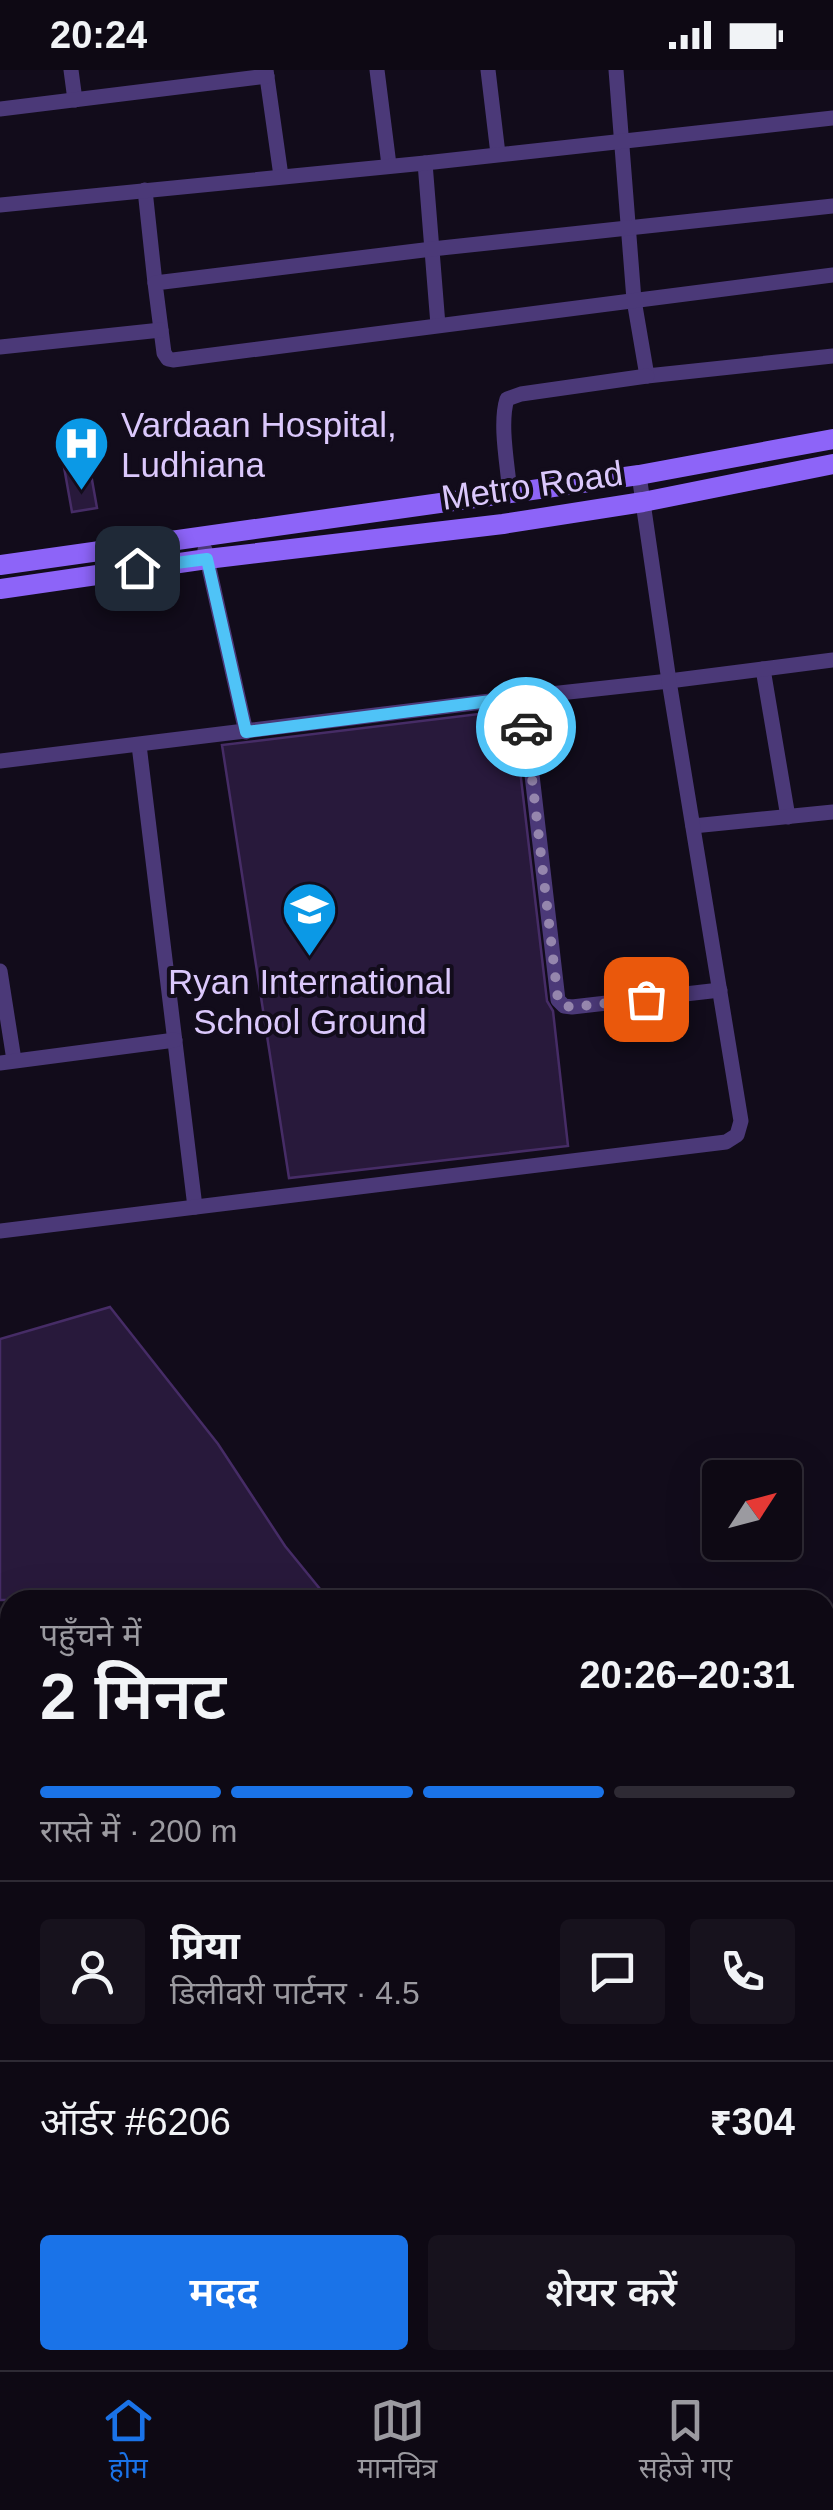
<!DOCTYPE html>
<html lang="hi">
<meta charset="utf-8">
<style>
body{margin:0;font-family:Helvetica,"Noto Sans Devanagari",sans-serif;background:#17121d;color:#f1f3f6;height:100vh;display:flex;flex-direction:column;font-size:38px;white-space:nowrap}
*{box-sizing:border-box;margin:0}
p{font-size:32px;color:#9b9aa0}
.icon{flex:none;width:55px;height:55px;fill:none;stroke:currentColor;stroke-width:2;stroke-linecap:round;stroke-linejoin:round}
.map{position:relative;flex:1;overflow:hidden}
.panel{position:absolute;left:0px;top:1520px;width:835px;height:780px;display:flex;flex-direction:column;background:#0e0914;border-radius:30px 30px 0 0;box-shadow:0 10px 40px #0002,0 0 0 2px #2e2a34}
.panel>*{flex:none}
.needle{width:65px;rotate:54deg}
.controls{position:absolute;left:702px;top:1390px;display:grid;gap:20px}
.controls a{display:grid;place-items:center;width:100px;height:100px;border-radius:10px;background:#0e0914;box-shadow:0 10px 40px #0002,0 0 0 2px #2e2a34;font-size:50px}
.pin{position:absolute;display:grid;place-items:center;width:85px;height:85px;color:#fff;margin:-42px;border-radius:20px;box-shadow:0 5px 15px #0006}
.courier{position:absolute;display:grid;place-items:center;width:100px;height:100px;margin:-50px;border:8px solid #4fc3f7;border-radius:50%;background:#fff;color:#222;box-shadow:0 2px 12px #0007}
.headline em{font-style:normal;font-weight:600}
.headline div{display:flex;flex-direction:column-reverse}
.headline{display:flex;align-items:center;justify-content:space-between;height:170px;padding:0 40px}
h1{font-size:65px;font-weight:600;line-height:75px}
.bar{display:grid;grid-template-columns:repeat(4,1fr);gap:15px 10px;align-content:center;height:120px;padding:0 40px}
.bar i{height:12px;border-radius:8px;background:#2e2a34}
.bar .active{background:#1a73e8}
.bar p{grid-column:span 4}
.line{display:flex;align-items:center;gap:25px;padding:0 40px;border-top:2px solid #2e2a34}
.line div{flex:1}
.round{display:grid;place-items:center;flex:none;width:105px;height:105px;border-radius:10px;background:#17121d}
.primary-button{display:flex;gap:20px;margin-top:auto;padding:20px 40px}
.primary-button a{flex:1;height:115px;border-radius:10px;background:#1a73e8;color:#fff;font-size:40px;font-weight:600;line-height:115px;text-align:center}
.primary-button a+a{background:#17121d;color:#f1f3f6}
.status{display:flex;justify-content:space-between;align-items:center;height:70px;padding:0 50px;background:#0e0914;direction:ltr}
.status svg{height:28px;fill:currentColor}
.menu{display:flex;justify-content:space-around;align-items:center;height:140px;border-top:2px solid #2e2a34;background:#0e0914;font-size:28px;color:#9b9aa0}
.menu a{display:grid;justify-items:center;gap:5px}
.menu .active{color:#1a73e8}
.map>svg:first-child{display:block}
.building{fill:#28193b;stroke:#462c66;stroke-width:2.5}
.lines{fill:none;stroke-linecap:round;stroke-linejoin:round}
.street{stroke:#4b3978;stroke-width:15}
.secondary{stroke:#8d64f8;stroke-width:20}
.done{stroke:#9586ad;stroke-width:10;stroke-dasharray:0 18}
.route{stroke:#4fc3f7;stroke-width:12}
.labels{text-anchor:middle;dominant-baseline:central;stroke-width:8;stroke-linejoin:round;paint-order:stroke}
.poi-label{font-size:35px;fill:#dbc8fc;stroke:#120c1b;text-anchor:start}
.street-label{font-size:35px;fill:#dbc8fc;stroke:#120c1b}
</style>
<div class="status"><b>20:24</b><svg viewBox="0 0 49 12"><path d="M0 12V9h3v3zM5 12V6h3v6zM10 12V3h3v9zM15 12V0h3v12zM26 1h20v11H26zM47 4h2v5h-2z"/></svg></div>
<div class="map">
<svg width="833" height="2300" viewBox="0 0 833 2300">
<rect width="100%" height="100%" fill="#120c1b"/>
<g class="building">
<path d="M89 393 97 438 72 442 64 397Z"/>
<path d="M513 640 547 931 553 941 568 1076 289 1108 222 675Z"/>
<path d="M110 1237 218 1374 285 1476 329 1530H0V1269Z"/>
</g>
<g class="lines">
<g class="street">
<path d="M71 0 75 30"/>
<path d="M266 0 281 106"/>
<path d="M377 0 389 95"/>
<path d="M488 0 498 84"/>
<path d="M616 0 634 230 647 306 833 286"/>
<path d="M0 39 267 6"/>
<path d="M425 93 438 255"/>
<path d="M145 120 155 213"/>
<path d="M0 135 425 93 833 48"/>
<path d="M833 136 432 179 155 213 164 283 168 289 173 290 833 205"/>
<path d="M0 277 161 260"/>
<path d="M510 424C508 397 499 354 507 329L521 324 647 306"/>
<path d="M205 480 246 662"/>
<path d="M763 599 788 747"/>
<path d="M523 627 558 930 564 936 572 937 720 920"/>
<path d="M139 675 195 1137"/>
<path d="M0 691 523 627 669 611 833 590"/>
<path d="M693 756 833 742"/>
<path d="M0 901 14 990"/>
<path d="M0 993 175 970"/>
<path d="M0 1161 726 1072 737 1065 741 1051 669 611 639 405"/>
<path d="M244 2290 245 2300"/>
<path d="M401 2290V2300"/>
</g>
<g class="secondary">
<path d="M0 495 639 405 833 369"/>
<path d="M0 519 207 489 503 454 643 432 833 394"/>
<path d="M0 2127 10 2165"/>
<path d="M0 2220 10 2273"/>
<path d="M13 2290 14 2300"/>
<path d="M37 2290 38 2300"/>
</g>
</g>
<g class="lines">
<path class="done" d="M526 657 558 930 564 936 572 937 646 929"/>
<path class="route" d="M137 498 207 489 246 662 522 627 526 657"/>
</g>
<defs>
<symbol id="hospital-pin" viewBox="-11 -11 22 30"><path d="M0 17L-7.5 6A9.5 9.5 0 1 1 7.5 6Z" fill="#0b99e6" stroke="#120c1b"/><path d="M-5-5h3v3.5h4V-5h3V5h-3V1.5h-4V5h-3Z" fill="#fff"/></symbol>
<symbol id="school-pin" viewBox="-11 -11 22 30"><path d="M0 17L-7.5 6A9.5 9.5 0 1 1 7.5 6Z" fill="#0b99e6" stroke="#120c1b"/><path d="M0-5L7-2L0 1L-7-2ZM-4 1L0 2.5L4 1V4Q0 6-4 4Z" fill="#fff"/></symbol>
</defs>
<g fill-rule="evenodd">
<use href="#hospital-pin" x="50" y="342" width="63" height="86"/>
<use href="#school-pin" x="278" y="808" width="63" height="86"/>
</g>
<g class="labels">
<g class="poi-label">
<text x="121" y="354">Vardaan Hospital,<tspan x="121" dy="40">Ludhiana</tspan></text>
<text x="310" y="911" text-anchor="middle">Ryan International<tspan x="310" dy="40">School Ground</tspan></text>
</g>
<g class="street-label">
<text transform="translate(532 415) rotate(-8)">Metro Road</text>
</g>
</g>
</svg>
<div class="controls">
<a><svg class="needle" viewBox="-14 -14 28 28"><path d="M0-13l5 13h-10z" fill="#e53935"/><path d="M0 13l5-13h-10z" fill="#9b9aa0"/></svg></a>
</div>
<div class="pin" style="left:646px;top:929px;background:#ea580c"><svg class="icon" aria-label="bag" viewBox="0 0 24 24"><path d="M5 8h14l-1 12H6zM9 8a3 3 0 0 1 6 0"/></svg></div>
<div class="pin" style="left:137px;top:498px;background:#1f2937"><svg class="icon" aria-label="home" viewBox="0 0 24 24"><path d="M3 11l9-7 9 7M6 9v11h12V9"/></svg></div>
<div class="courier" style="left:526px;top:657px"><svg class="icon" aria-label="car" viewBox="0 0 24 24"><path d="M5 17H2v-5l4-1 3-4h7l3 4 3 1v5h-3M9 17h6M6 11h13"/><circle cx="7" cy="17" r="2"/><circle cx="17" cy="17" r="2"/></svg></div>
<section class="panel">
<div class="headline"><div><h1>2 मिनट</h1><p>पहुँचने में</p></div><em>20:26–20:31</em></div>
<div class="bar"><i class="active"></i><i class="active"></i><i class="active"></i><i></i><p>रास्ते में · 200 m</p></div>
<div class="line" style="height:180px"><a class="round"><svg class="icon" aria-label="person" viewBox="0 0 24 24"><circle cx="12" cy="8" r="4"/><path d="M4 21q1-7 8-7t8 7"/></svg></a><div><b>प्रिया</b><p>डिलीवरी पार्टनर · 4.5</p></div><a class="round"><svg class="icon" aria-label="chat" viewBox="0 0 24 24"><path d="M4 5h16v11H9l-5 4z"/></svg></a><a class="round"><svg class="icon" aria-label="phone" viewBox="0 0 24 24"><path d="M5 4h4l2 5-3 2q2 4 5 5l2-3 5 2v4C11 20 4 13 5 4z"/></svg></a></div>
<div class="line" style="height:130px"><div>ऑर्डर #6206</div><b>₹304</b></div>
<div class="primary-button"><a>मदद</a><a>शेयर करें</a></div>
</section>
</div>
<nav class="menu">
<a class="active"><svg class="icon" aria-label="home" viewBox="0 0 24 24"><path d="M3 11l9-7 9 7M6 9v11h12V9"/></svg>होम</a>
<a><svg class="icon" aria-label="map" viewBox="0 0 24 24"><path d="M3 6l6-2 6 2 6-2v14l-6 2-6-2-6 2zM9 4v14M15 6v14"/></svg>मानचित्र</a>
<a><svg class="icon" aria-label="saved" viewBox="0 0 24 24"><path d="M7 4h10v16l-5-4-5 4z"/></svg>सहेजे गए</a>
</nav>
